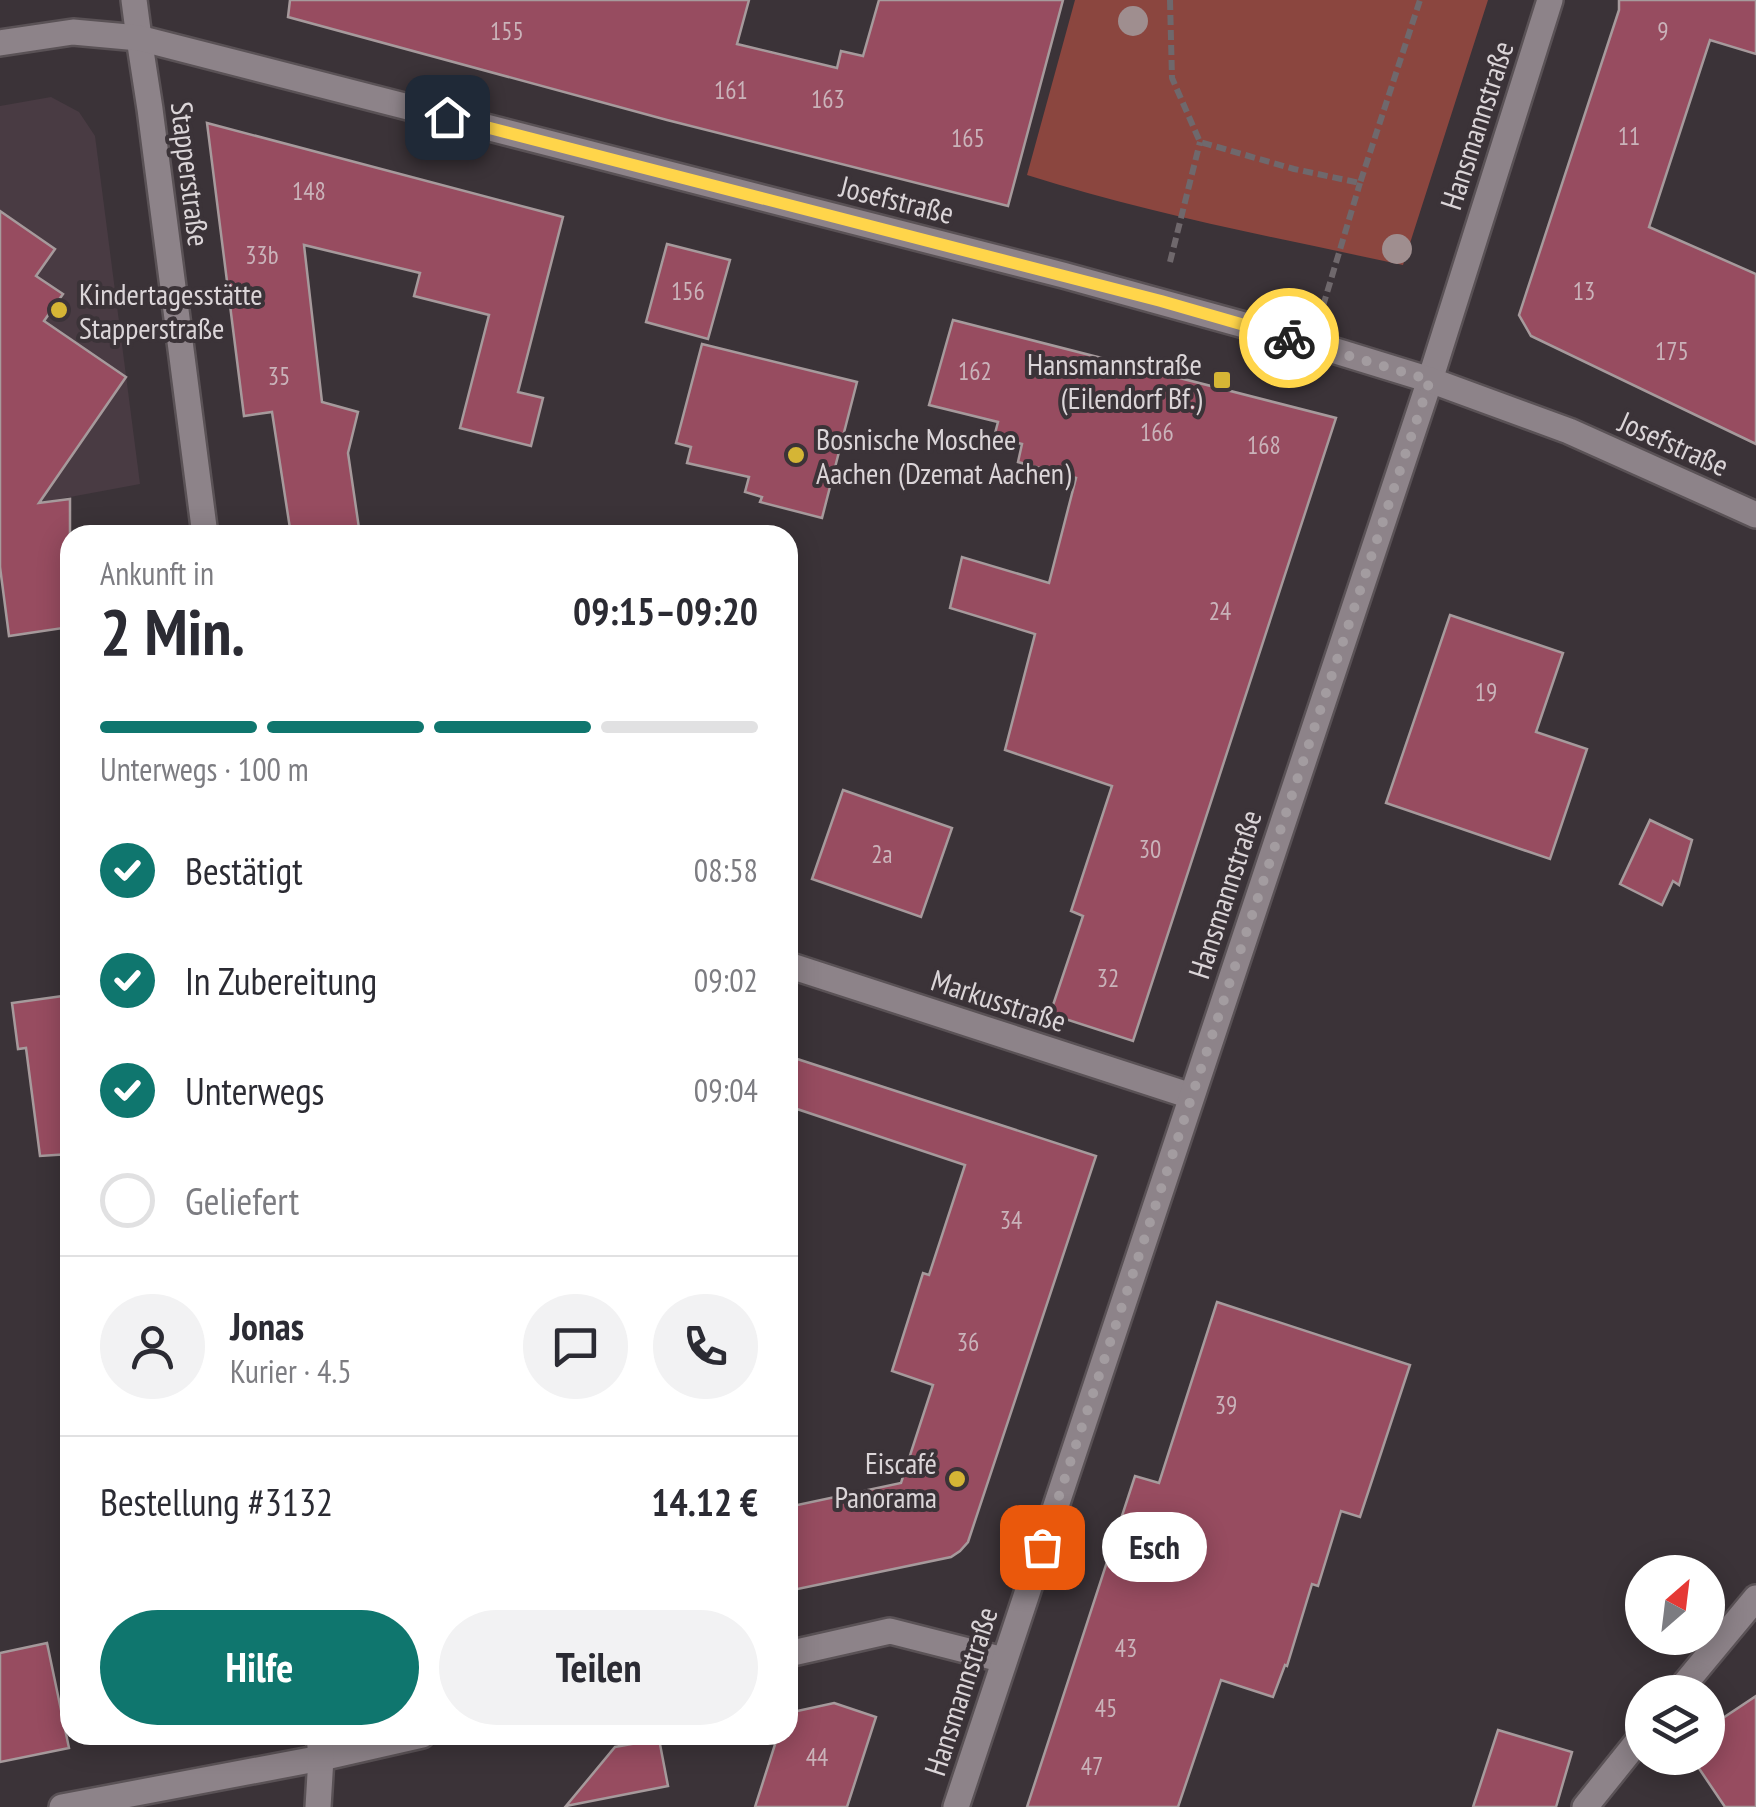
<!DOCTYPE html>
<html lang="de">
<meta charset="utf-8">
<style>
body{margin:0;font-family:"PT Sans Narrow",sans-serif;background:#f2f2f3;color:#2b2b33;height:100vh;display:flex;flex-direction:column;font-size:38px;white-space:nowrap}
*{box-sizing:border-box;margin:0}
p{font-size:32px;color:#7c7c81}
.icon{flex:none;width:55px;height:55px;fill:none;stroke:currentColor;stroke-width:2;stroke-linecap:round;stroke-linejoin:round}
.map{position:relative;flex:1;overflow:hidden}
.side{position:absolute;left:60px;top:525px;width:738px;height:1220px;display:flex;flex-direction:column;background:#fff;border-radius:30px;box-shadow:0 5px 25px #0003}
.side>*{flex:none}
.needle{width:65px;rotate:28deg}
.controls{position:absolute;left:1625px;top:1555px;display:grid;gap:20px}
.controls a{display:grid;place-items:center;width:100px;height:100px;border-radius:50%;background:#fff;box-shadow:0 5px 25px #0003;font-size:50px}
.pin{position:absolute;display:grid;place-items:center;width:85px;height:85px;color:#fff;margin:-42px;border-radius:20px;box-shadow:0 5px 15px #0006}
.courier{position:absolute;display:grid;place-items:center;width:100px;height:100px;margin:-50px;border:8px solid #ffd54a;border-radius:50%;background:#fff;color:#222;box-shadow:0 2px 12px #0007}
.bubble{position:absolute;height:70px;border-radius:35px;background:#fff;box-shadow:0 5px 25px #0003;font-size:32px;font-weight:700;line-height:70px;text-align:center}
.head em{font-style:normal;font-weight:700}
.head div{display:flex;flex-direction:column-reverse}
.head{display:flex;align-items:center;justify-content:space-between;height:170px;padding:0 40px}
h1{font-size:65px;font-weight:700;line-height:75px}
.bar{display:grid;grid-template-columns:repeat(4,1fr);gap:15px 10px;align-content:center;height:120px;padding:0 40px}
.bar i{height:12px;border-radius:8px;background:#e1e1e2}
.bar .selected{background:#0f766e}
.bar p{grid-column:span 4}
.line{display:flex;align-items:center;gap:25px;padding:0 40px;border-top:2px solid #e1e1e2}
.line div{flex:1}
.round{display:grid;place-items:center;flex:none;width:105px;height:105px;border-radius:52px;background:#f2f2f3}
ol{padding:0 40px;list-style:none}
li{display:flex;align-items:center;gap:30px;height:110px}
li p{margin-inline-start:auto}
li .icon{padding:10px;border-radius:50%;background:#0f766e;color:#fff;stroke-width:4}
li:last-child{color:#7c7c81}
li i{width:55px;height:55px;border:5px solid #e1e1e2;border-radius:50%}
.action{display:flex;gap:20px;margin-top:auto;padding:20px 40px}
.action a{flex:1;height:115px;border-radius:60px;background:#0f766e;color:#fff;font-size:40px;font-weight:700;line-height:115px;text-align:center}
.action a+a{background:#f2f2f3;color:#2b2b33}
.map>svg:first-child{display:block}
.built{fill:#493b43}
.green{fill:#8b463f}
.building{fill:#974c60;stroke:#a69a9c;stroke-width:2.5}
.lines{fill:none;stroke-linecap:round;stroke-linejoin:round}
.minor-casing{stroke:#5a5256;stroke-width:30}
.tertiary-casing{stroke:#5a5256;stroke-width:30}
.path{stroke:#6f686c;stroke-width:6;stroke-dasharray:10 5;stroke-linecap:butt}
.minor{stroke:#8d8389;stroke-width:25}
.tertiary{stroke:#8d8389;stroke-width:25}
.tree{fill:#9f8e8f}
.done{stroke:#a39ca0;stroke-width:10;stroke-dasharray:0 18}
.route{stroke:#ffd54a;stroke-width:12}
.poi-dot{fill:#d5b535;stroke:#3b3338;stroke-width:4}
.labels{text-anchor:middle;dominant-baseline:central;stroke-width:8;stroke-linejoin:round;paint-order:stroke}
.number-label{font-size:25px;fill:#cab3ba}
.street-label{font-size:30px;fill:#dbd5d8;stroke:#3b3338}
.poi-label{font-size:30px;fill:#dbd5d8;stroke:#3b3338;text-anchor:start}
</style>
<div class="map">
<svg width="1756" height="1807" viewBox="0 0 1756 1807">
<rect width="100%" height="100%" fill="#3b3338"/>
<path class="built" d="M51 97 79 112 95 136 140 484 0 510V106Z"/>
<path class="green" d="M1075 0H1488L1403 265C1277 238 1150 214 1027 175Z"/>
<g class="building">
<path d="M290 0H749L737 44 837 68 841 51 863 56 879 0H1063L1008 206 667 120 288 17Z"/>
<path d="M1619 0H1756V54L1710 40 1649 227 1756 274V444L1531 336 1519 315 1619 10Z"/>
<path d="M207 123 563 217 518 392 543 398 531 446 460 428 489 315 414 296 420 273 304 245 322 402 358 412 348 453 360 535H291L272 412 244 416Z"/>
<path d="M0 211 55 249 36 276 63 294 44 321 126 377 39 503 70 499V627L9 636 0 567Z"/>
<path d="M667 244 730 260 708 339 646 322Z"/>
<path d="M953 320 1336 418 1133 1041 1050 1014 1083 916 1071 911 1112 786 1005 750 1035 634 950 608 962 557 1049 583 1076 478 1018 462 1022 444 994 437 998 422 929 405Z"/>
<path d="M702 344 857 382 822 518 760 502 762 497 745 492 749 477 687 463 691 447 676 443Z"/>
<path d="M1450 615 1563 653 1536 732 1587 749 1550 859 1386 803Z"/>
<path d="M843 790 952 828 921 917 812 879Z"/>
<path d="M1650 820 1692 840 1679 885 1673 881 1662 905 1620 884Z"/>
<path d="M70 995V1154L40 1156 26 1048 18 1049 12 1003Z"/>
<path d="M788 1056 1096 1156 968 1542 960 1551 951 1557 788 1591V1507L901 1483 933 1385 892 1371 923 1273 929 1275 965 1165 788 1106Z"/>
<path d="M1217 1302 1410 1365 1360 1517 1341 1511 1318 1586 1312 1584 1287 1666 1285 1665 1273 1697 1221 1680 1178 1807H1027L1135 1476 1159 1483Z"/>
<path d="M47 1643 69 1748 0 1762V1653Z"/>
<path d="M1756 1696V1807H1725L1692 1758H1708V1728Z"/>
<path d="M834 1703 876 1717 847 1807H755L778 1735H788V1713Z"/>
<path d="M1498 1730 1572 1752 1556 1807H1473Z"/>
<path d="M659 1739 668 1786 566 1806 615 1747Z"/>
</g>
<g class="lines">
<defs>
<g id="minor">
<path d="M139 38 150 109 205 535"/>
<path d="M788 965 1191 1096"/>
<path d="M788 1654 890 1631 1004 1660"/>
<path d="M1678 1692 1756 1598"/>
<path d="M62 1807 321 1758 422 1735"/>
<path d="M318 1807 321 1758 319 1735"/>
<path d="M956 1807 1430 380 1550 0"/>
<path d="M1585 1807 1642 1736"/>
</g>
<g id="tertiary">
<path d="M134 0 139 38"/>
<path d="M0 43 73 32 139 38 1063 275 1313 344 1430 380 1569 431 1756 515"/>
</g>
</defs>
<use href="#minor" class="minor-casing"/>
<use href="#tertiary" class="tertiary-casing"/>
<g class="path">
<path d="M1170 0 1172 78 1200 142 1294 169 1360 183 1420 0"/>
<path d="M1170 262 1200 142"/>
<path d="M1323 306 1360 183"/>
</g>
<use href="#minor" class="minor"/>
<use href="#tertiary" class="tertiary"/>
</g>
<g class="tree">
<circle cx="1133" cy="21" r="15"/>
<circle cx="1397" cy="249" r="15"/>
</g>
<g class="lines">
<path class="done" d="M1042 1547 1430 380 1289 338"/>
<path class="route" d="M447 117 1161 301 1289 338"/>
</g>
<g class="poi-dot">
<circle cx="59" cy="310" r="10"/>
<rect x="1212" y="370" width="20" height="20" rx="5"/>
<circle cx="796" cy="455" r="10"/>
<circle cx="957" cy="1479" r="10"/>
</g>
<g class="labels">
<g class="number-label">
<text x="507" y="31">155</text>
<text x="1663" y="31">9</text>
<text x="731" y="90">161</text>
<text x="828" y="99">163</text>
<text x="1629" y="136">11</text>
<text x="968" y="138">165</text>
<text x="309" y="191">148</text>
<text x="262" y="255">33b</text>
<text x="688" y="291">156</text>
<text x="1584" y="291">13</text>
<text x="1672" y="351">175</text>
<text x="975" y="371">162</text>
<text x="279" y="376">35</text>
<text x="1157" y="432">166</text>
<text x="1264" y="445">168</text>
<text x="1220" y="611">24</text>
<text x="1486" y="692">19</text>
<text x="1150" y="849">30</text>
<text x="882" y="854">2a</text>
<text x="1108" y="978">32</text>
<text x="1011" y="1220">34</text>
<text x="968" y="1342">36</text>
<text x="1226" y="1405">39</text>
<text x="1126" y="1648">43</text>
<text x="1106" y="1708">45</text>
<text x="817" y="1757">44</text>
<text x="1092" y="1766">47</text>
</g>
<g class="street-label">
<text transform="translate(1476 125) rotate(-72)">Hansmannstraße</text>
<text transform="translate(191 174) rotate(83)">Stapperstraße</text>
<text transform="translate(897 199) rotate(14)">Josefstraße</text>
<text transform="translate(1674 443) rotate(24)">Josefstraße</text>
<text transform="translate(1224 894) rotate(-72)">Hansmannstraße</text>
<text transform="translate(999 1000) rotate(18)">Markusstraße</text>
<text transform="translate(960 1691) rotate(-72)">Hansmannstraße</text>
</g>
<g class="poi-label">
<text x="79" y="293">Kindertagesstätte<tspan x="79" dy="34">Stapperstraße</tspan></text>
<text x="1202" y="363" text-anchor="end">Hansmannstraße<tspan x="1202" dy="34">(Eilendorf Bf.)</tspan></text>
<text x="816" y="438">Bosnische Moschee<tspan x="816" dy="34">Aachen (Dzemat Aachen)</tspan></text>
<text x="937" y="1462" text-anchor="end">Eiscafé<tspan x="937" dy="34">Panorama</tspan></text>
</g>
</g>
</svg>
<div class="controls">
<a><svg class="needle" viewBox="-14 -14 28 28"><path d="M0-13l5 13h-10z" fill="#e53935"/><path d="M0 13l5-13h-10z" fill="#7c7c81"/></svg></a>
<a><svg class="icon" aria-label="layers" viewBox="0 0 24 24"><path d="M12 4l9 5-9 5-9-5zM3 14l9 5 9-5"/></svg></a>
</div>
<div class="pin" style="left:1042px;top:1547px;background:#ea580c"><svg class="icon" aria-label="bag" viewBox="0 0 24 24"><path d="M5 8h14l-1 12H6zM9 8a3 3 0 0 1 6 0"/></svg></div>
<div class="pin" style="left:447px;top:117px;background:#1f2937"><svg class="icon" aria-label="home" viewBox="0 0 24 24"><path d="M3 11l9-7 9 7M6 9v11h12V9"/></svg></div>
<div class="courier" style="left:1289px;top:338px"><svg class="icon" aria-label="bike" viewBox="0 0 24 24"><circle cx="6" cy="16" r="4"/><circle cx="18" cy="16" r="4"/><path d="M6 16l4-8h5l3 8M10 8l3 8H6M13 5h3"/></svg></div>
<div class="bubble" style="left:1102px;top:1512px;width:105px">Esch</div>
<section class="side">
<div class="head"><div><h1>2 Min.</h1><p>Ankunft in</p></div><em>09:15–09:20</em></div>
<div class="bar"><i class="selected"></i><i class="selected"></i><i class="selected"></i><i></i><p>Unterwegs · 100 m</p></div>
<ol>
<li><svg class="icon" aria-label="check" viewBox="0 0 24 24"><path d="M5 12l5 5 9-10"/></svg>Bestätigt<p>08:58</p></li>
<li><svg class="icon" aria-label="check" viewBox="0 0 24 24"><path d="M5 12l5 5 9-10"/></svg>In Zubereitung<p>09:02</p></li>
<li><svg class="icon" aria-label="check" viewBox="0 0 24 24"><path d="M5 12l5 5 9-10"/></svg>Unterwegs<p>09:04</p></li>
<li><i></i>Geliefert</li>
</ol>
<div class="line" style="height:180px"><a class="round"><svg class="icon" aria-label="person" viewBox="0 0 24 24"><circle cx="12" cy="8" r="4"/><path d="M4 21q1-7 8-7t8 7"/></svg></a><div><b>Jonas</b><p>Kurier · 4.5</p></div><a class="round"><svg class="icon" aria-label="chat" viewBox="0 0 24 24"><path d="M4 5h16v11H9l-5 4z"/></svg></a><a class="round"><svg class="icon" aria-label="phone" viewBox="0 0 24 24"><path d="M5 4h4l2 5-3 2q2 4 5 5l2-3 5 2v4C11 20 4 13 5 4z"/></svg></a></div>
<div class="line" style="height:130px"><div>Bestellung #3132</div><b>14.12 €</b></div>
<div class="action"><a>Hilfe</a><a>Teilen</a></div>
</section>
</div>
